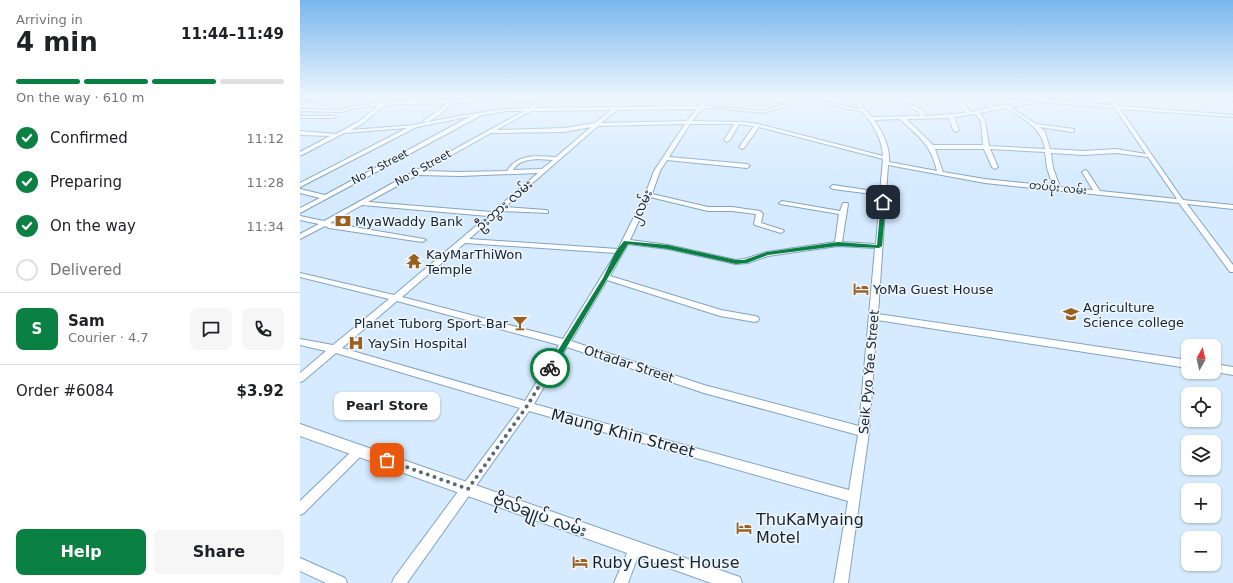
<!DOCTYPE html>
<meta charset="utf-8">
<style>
body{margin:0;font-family:"DejaVu Sans","Noto Sans Myanmar",sans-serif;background:#f6f6f6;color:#202124;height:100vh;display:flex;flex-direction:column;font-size:15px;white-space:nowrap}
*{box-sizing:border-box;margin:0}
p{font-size:13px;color:#757577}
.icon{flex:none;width:22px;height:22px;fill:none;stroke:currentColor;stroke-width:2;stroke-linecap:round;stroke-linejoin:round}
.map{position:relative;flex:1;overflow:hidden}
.details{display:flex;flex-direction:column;background:#fff;width:300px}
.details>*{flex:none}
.needle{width:26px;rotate:8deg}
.tools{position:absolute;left:881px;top:339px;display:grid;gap:8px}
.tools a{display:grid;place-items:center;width:40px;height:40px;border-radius:8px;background:#fff;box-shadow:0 1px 3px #0004;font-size:20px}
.pin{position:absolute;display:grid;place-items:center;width:34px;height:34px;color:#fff;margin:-17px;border-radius:8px;box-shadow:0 2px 6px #0006}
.courier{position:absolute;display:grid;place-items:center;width:40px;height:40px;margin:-20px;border:3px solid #0b8043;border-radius:50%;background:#fff;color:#222;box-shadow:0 1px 5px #0007}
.bubble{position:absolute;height:28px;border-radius:8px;background:#fff;box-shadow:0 1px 3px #0004;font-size:13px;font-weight:700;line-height:28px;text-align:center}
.headline em{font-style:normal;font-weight:700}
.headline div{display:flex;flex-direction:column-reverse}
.headline{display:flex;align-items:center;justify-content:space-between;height:68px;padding:0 16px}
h1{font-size:26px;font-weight:700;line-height:30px}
.bar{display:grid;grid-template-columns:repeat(4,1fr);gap:6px 4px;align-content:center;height:48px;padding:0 16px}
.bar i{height:5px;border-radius:3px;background:#e0e0e0}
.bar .selected{background:#0b8043}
.bar p{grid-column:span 4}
.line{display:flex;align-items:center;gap:10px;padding:0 16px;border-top:1px solid #e0e0e0}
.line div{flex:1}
.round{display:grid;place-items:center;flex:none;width:42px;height:42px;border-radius:8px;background:#f6f6f6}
ol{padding:0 16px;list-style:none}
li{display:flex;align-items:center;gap:12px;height:44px}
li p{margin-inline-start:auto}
li .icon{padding:4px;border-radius:50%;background:#0b8043;color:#fff;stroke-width:4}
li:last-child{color:#757577}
li i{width:22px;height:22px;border:2px solid #e0e0e0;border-radius:50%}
.button{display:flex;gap:8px;margin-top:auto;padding:8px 16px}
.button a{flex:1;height:46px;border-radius:8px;background:#0b8043;color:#fff;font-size:16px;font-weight:700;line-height:46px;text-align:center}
.button a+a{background:#f6f6f6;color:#202124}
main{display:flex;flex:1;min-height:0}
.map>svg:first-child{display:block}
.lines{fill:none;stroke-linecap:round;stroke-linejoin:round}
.river{fill:#74b9f4;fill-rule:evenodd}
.minor-casing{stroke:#81a3c1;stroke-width:2}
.major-casing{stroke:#81a3c1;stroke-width:2}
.minor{fill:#fff;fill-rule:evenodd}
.major{fill:#fff;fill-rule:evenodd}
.route{fill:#0b8043}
.done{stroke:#596978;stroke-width:4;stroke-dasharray:0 7.2}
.labels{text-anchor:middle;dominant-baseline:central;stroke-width:3;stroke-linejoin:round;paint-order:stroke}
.far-street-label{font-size:11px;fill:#16232f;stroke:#eff6fd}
.street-label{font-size:13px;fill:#16232f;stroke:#eff6fd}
.poi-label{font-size:13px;fill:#16232f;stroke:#eff6fd;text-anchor:start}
.near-street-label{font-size:16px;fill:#16232f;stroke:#eff6fd}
.near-poi-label{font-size:16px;fill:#16232f;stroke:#eff6fd;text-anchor:start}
</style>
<main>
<section class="details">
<div class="headline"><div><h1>4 min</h1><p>Arriving in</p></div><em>11:44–11:49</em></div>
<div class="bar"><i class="selected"></i><i class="selected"></i><i class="selected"></i><i></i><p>On the way · 610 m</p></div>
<ol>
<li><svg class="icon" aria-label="check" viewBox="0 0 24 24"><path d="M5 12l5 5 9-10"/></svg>Confirmed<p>11:12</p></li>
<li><svg class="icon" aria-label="check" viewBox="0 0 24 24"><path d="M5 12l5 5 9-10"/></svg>Preparing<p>11:28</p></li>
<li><svg class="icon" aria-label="check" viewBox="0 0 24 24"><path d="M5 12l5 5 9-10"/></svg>On the way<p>11:34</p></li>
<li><i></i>Delivered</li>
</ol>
<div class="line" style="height:72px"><b class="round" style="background:#0b8043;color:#fff">S</b><div><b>Sam</b><p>Courier · 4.7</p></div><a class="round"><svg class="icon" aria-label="chat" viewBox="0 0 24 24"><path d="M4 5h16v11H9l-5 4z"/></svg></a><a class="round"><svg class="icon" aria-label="phone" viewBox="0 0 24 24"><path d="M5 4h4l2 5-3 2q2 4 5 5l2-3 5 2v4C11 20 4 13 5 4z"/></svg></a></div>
<div class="line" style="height:52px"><div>Order #6084</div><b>$3.92</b></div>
<div class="button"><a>Help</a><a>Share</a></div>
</section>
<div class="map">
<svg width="933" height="583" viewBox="0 0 933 583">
<rect width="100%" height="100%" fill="#d6ebff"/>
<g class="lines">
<path class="river" d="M17 98H34L31 100 0 104V100Z"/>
<defs>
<g id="minor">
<path d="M0 98H11L0 100Z"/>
<path d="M88 98H93L88 102 150 100 152 98H155V100L248 98 235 108 399 106 408 98H413L404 106 463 111 484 104H486V106L463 113 414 108 402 109 392 121 443 122 458 124 583 156C582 138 573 125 563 112L498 98H506L560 109 551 98H555L572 117 620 116 619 112 607 106V105L609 104 623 110 625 116 666 113 655 98H659L671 112 690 108 677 98H682L695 107 741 100 813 105 808 98H812L818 106 933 115V117L820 109 883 200 933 205V209L887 204 933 265V272H930L879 203 685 183 588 165 578 314 888 360V368L577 320 569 432 548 583H534L548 501 229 411 107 583H92L94 578 220 408 36 353 3 381 0 382V373L26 351 0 345V339L33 345 89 299 0 277V273L94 295 188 216 62 205 30 223 124 239 126 240 122 242 29 228 25 226 0 239V234L19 224 0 220V216L24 221 224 111H206L178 116V117L0 213V208L20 198 0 193V189L25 195 171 116 113 128V129L0 187V183L107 128 44 133 0 156V152L30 136 0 135V131L36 134 58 122 78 106 54 108 41 112 0 111V109L41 110 53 106 82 103ZM205 100H240L229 108 206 109 165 115 128 122 142 113 152 103ZM741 102 815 108 846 154 816 149 784 151 750 149 745 132 740 127 772 132 774 131V129L736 124 710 107ZM147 103 138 111 124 120V121L126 122 115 125 51 130 62 124 85 105ZM706 108C723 119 741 126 745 149L689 146 685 121 680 113ZM397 109 387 121 301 123 317 110ZM311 110 295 123 264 128 196 130 231 111ZM675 114 681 121 683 145H633L623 135 606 119 649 118 653 130 656 132 659 130 654 117ZM600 119C619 137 631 144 637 171L589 162C590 146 583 133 574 120ZM385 124 354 171 345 195 318 249 169 239 201 211 248 213V211L246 210 205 207 298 126ZM390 124H434L424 140 427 142 430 140 439 124 454 126 439 147 442 149 444 148 459 127 583 159 580 192 533 185 530 187 533 189 580 195 576 244 542 242 548 204 547 203H543L540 211 482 201 479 203 480 204 539 214 535 242 467 252 444 259 436 260 368 245 330 240 350 197 408 211H432L456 214 454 224 455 225 481 233 484 231 483 230 461 223 463 214 460 211 432 207H408L352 194 360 171 367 160 447 168 450 166 447 164 369 157ZM291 127 256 157C238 156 217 153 207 171L160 172 123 171 191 133 264 132ZM635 149H684L692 167 695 169 698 167 690 149 745 152 747 168 753 186 685 179 643 172ZM751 153 784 155 816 153 848 157 877 199 800 191 787 171 785 170 782 172 793 190 760 187 753 168ZM237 159 253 160 242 169 213 170C218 161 227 160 237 159ZM238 173 192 212 68 202 117 175 160 176ZM165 243 316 253 263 339 102 297ZM328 244 368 249 436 264 448 263 468 256 538 246 575 248 559 426 404 385 271 341 307 280 420 316 455 322 458 321 459 319 458 317 455 316 421 310 310 276ZM97 301 259 345 225 401 42 348ZM267 347 404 393 558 435 549 490 234 404Z"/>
<path d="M927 98H932L933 102Z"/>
<path d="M0 116H34L36 117 34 118H0Z"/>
<path d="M914 364 933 367V375L914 372Z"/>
<path d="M60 445 64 447 65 450 64 453 4 513 0 515V501L56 447Z"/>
<path d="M335 542 339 544 341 548 328 583H314L331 544Z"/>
<path d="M0 558 45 578 47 583H26L0 571Z"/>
</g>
<path id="major" d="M0 424 434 575 440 577 442 583H411L0 436Z"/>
</defs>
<use href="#minor" class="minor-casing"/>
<use href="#major" class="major-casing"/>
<use href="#minor" class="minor"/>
<use href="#major" class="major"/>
</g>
<linearGradient id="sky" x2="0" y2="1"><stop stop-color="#79b6ed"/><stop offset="0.54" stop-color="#edf6ff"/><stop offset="1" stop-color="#edf6ff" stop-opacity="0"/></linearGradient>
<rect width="933" height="180" fill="url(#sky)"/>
<path class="route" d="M583 200 586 202 582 246 579 248 538 246 468 255 447 263 436 264 368 249 328 244 253 370H248L247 368 303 278 316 251 324 241 368 245 436 260H444L467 252 538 242 577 245 581 202Z"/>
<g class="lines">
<path class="done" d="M87 460 168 489 227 406 250 368"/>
</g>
<defs>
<symbol id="bank-bare" viewBox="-9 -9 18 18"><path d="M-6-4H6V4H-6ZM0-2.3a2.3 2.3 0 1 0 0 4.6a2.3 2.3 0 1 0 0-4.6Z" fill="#9a611e" stroke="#eff6fd" stroke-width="2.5" paint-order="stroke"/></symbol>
<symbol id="temple-bare" viewBox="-9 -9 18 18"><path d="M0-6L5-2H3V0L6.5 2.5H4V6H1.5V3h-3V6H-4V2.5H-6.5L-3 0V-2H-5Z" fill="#9a611e" stroke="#eff6fd" stroke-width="2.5" paint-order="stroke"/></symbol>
<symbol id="hotel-bare" viewBox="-9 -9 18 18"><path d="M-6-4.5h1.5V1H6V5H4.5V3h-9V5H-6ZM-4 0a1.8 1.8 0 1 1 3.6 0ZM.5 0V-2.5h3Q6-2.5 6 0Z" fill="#9a611e" stroke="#eff6fd" stroke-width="2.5" paint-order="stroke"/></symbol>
<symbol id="university-bare" viewBox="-9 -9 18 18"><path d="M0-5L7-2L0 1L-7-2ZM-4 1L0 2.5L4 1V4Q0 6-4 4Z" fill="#9a611e" stroke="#eff6fd" stroke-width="2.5" paint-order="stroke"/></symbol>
<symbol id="bar-bare" viewBox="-9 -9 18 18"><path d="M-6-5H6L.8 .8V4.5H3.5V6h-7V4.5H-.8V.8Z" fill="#9a611e" stroke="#eff6fd" stroke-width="2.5" paint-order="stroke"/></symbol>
<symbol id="hospital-bare" viewBox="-9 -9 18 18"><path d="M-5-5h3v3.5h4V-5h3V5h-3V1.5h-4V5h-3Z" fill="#9a611e" stroke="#eff6fd" stroke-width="2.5" paint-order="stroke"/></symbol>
</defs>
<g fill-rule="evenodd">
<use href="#bank-bare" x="32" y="210" width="22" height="22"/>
<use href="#temple-bare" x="103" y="250" width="22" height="22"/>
<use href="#hotel-bare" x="550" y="278" width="22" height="22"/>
<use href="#university-bare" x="760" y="303" width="22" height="22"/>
<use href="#bar-bare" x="209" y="312" width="22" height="22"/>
<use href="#hospital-bare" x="45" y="332" width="22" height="22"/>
<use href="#hotel-bare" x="433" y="517" width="22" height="22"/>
<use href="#hotel-bare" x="269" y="551" width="22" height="22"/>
</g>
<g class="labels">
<g class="far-street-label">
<text transform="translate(80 167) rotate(-28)">No 7 Street</text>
<text transform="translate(123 168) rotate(-29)">No 6 Street</text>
<text transform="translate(758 188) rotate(6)">တပ်ပိုး လမ်း</text>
</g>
<g class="street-label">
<text transform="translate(204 205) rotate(-41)">ဦးဘွား လမ်း</text>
<text transform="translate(341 207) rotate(-66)">၂လမ်း</text>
<text transform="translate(329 364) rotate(18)">Ottadar Street</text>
<text transform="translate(569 372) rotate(-85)">Seik Pyo Yae Street</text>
</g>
<g class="poi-label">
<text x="55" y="221">MyaWaddy Bank</text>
<text x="126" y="254">KayMarThiWon<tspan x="126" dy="15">Temple</tspan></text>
<text x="573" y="289">YoMa Guest House</text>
<text x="783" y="307">Agriculture<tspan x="783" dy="15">Science college</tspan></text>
<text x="208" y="323" text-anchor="end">Planet Tuborg Sport Bar</text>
<text x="68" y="343">YaySin Hospital</text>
</g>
<g class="near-street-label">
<text transform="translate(323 433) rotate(15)">Maung Khin Street</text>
<text transform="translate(240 515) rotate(20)">ဗိုလ်ချုပ် လမ်း</text>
</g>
<g class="near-poi-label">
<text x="456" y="519">ThuKaMyaing<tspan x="456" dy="18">Motel</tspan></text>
<text x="292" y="562">Ruby Guest House</text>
</g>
</g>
</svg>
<div class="tools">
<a><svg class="needle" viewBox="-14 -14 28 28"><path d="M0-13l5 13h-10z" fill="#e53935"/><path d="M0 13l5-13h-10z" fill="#757577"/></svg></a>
<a><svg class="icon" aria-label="locate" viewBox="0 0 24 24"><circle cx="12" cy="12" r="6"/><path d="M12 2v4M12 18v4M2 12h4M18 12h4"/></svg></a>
<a><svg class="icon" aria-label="layers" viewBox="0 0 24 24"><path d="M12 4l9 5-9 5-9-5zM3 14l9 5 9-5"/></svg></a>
<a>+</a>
<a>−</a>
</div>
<div class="pin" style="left:87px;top:460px;background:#ea580c"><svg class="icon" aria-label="bag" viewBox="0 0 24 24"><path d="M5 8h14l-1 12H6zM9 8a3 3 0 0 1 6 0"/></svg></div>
<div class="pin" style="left:583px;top:202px;background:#1f2937"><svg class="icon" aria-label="home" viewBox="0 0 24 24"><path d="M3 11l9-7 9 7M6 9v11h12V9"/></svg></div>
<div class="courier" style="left:250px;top:368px"><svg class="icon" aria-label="bike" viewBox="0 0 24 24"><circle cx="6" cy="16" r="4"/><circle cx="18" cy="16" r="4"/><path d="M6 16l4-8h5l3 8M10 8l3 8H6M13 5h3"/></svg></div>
<div class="bubble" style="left:34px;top:392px;width:106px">Pearl Store</div>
</div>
</main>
